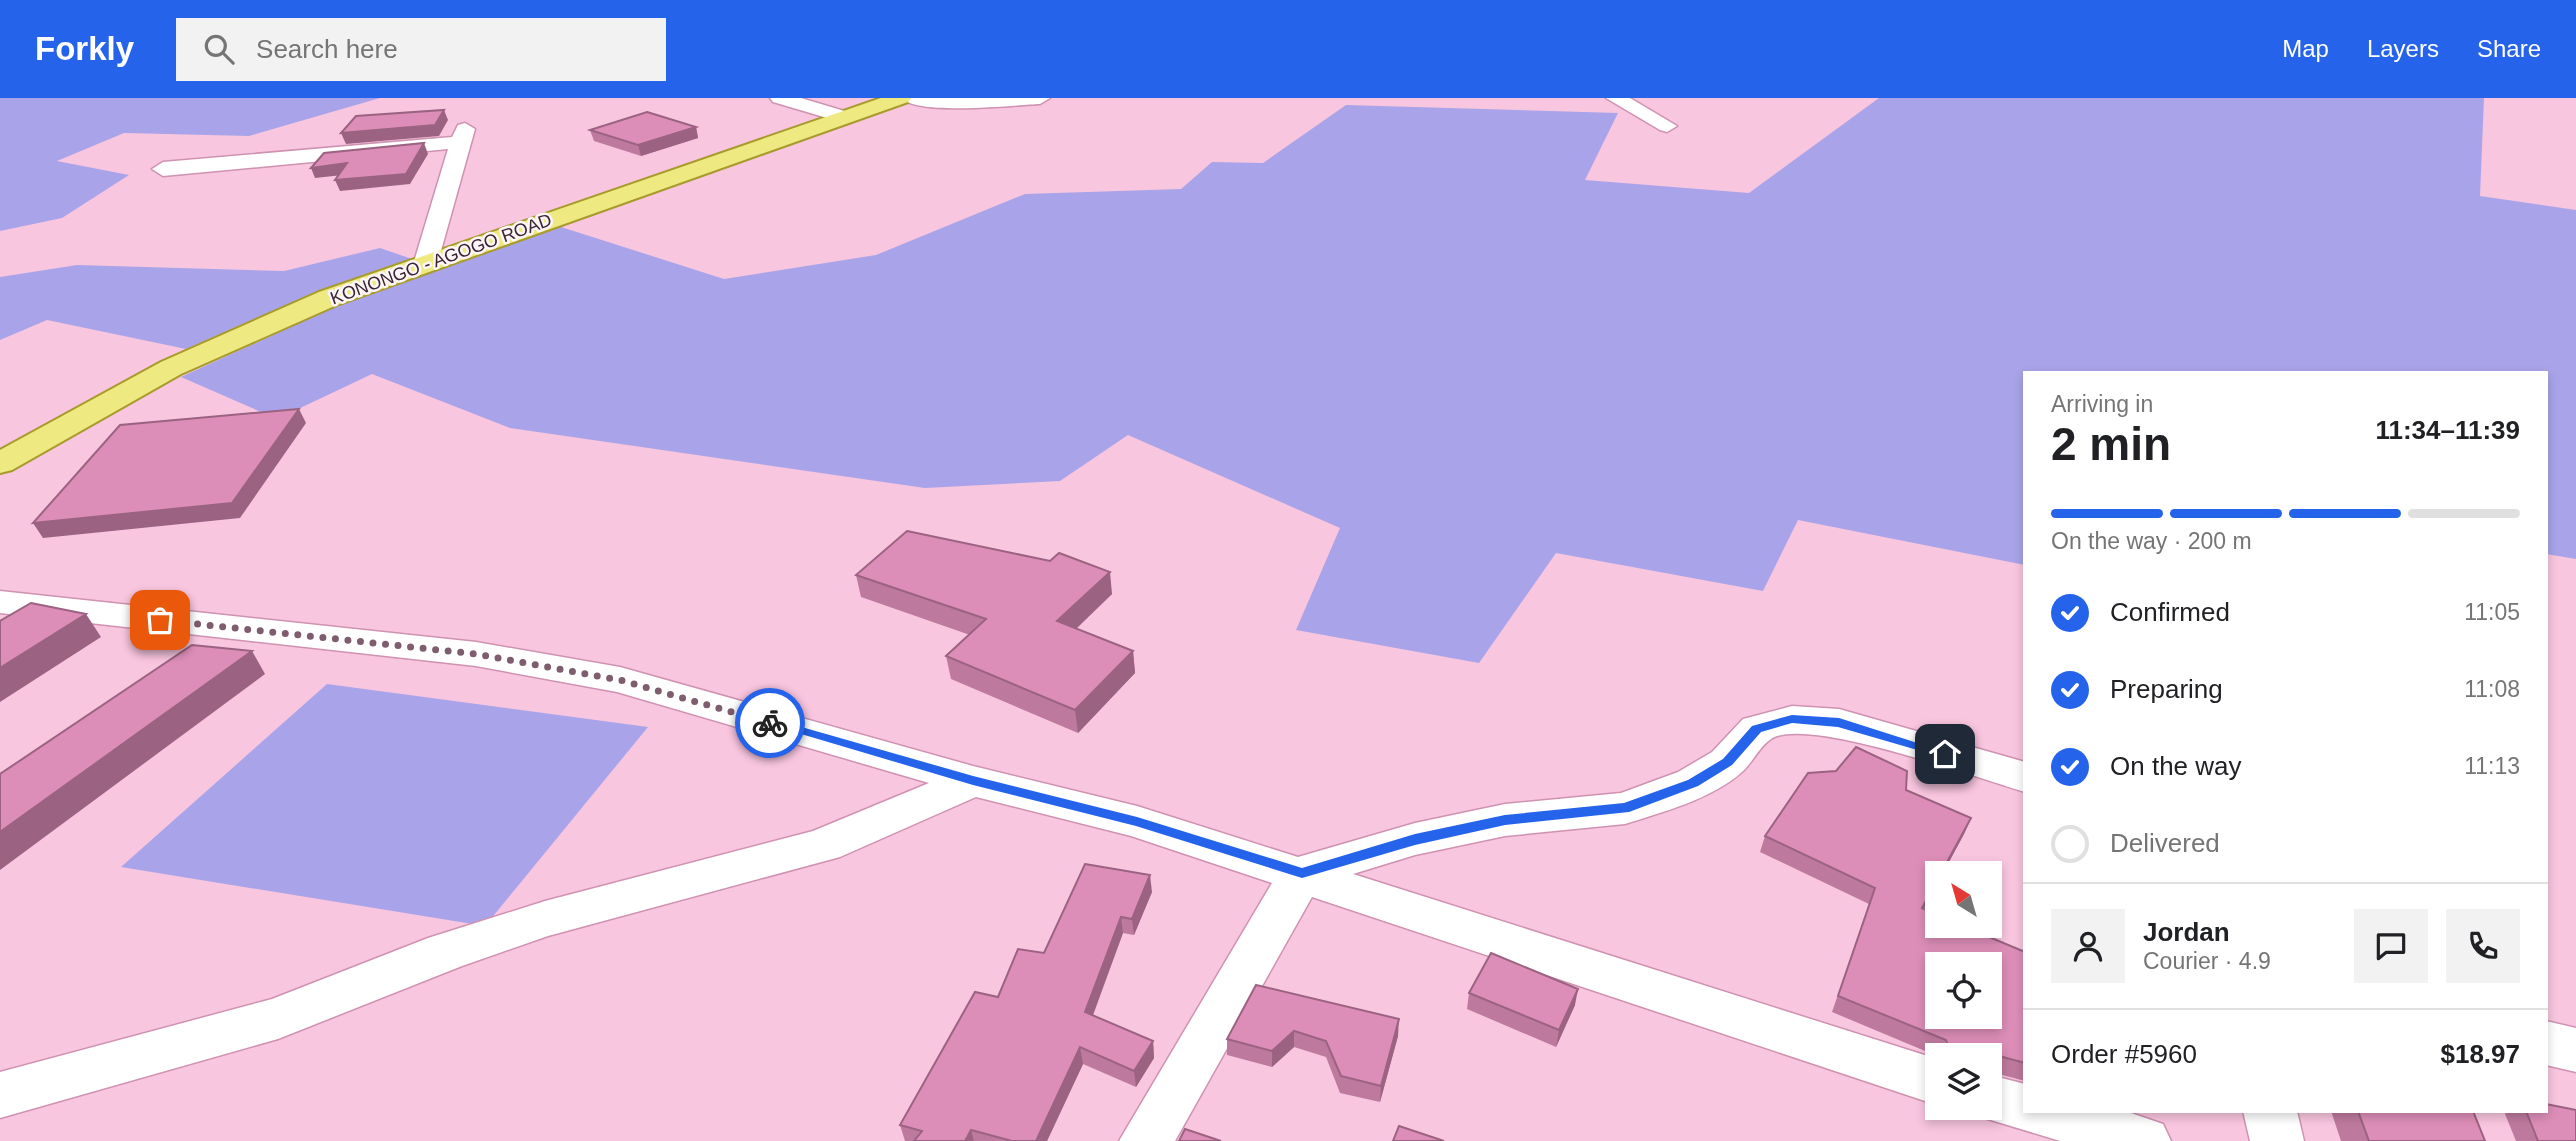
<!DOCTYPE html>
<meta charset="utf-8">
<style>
body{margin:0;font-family:Arial,sans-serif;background:#f2f2f2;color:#202124;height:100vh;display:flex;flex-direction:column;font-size:26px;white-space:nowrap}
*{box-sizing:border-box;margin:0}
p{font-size:23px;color:#757577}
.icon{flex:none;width:38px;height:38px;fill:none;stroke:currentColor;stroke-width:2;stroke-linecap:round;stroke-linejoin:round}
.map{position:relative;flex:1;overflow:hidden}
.side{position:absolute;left:2023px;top:273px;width:525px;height:742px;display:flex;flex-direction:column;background:#fff;border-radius:0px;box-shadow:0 4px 10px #0003}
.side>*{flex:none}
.needle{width:46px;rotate:323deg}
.controls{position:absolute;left:1925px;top:763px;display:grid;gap:14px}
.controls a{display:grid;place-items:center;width:77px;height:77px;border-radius:0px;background:#fff;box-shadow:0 4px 10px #0003;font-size:35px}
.pin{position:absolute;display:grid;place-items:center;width:60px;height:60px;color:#fff;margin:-30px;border-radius:14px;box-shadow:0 4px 10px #0006}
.courier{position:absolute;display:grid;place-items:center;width:70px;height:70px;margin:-35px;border:5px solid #2563eb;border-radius:50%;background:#fff;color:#222;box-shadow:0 2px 9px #0007}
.headline em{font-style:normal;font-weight:700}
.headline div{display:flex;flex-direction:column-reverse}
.headline{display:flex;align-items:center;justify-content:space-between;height:119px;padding:0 28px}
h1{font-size:46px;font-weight:700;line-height:52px}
.bar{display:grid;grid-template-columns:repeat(4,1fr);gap:10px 7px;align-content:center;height:84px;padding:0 28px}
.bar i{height:9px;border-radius:5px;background:#e0e0e0}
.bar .active{background:#2563eb}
.bar p{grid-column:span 4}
.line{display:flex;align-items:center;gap:18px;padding:0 28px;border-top:2px solid #e0e0e0}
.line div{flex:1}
.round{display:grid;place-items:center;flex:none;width:74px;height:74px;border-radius:0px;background:#f2f2f2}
ol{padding:0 28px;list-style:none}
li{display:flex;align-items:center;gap:21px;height:77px}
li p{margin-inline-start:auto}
li .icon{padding:7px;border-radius:50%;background:#2563eb;color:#fff;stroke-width:4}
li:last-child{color:#757577}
li i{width:38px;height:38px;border:4px solid #e0e0e0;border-radius:50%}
header{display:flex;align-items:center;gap:42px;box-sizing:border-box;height:98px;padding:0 35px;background:#2563eb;color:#fff}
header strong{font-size:33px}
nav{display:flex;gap:38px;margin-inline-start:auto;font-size:24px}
.search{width:490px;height:63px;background:#f2f2f2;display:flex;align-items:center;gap:18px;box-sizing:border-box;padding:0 24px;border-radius:0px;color:#757577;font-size:26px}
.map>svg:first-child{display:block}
.green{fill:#a9a4e9}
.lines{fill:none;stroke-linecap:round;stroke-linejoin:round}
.minor-casing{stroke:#cf92b1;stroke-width:3}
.major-casing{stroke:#a89b2d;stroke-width:4}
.minor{fill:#fff;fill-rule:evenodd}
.major{fill:#eee980;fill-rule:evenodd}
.wall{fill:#be7a9e}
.shaded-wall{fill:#9b6381}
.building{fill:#dd8eb8;stroke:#9b6381;stroke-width:2;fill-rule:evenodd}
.route{fill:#2563eb}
.done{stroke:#7e5d6e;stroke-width:7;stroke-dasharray:0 12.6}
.labels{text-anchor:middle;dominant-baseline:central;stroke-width:5;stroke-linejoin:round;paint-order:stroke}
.far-street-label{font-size:18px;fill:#3c2431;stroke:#fcf6f9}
</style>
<header>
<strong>Forkly</strong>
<div class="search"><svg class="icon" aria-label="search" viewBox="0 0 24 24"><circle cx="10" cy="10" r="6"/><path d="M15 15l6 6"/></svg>Search here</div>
<nav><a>Map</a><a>Layers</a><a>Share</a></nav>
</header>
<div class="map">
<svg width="2576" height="1043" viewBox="0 0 2576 1043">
<rect width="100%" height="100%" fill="#f9c6df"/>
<g class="green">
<path d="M0 0H380L249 38 124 35 57 63 129 77 62 120 0 133Z"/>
<path d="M1879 0H2484L2480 98 2576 112V461L2546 456V275H2025V467L1798 422 1763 493 1556 455 1479 565 1296 532 1340 430 1128 337 1060 383 925 390 510 330 372 276 277 321 181 279 343 205 558 128 724 181 876 157 1025 96 1181 91 1212 64 1263 65 1346 7 1618 15 1585 82 1749 95Z"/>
<path d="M380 150 412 161 313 195 186 251 47 222 0 242V179L77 167 284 173Z"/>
<path d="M327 586 648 629 485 828 121 769Z"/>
</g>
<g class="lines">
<defs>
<g id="minor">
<path d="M770 0H801L851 15 854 19 844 25 773 4Z"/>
<path d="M902 0H1050L1040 6C1015 7 917 18 902 0Z"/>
<path d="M1606 0H1630L1677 28 1667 34 1660 32Z"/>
<path d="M465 25 475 31 437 167 434 172H416L413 167 448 51 163 78 152 71 163 64 452 39 458 27Z"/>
<path d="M0 493 476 544 620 569 973 668 1137 708 1298 759 1415 725 1505 706 1621 695 1678 674 1712 654 1743 621 1792 608 1839 611 2025 664V694C1980 681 1806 617 1771 641 1759 649 1753 664 1742 674 1712 701 1663 714 1625 726L1505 738 1415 757 1353 776 1937 961V1007L1312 799 1175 1043H1119L1272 785 1131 738 976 699 840 759 548 838 462 868 278 941 0 1020V974L272 901 428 840 545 803 813 733 929 685 617 594 476 568 0 515Z"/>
<path d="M2546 923 2576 930V974L2546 967Z"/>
<path d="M1990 977 2025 986V1013H2125L2163 1026 2171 1043H2060L1971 1016 1968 1010H1990Z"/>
<path d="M2243 1013H2297L2304 1043H2250Z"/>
</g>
<path id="major" d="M881 0H911L908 4 339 206 181 276 12 372 0 375V352L161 264 319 194Z"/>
</defs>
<use href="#minor" class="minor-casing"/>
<use href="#major" class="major-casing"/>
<use href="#minor" class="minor"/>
<use href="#major" class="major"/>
</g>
<g class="wall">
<path d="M696 29 698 40 641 58 594 43 590 32Z"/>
<path d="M856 477 1112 496 1076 531 1133 553 1135 575 1078 635 951 581 946 558 970 537 861 499Z"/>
<path d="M1906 692 1971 720 1964 736 1943 775H1937V786L1924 811 2025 854V983L1991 974 1990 976V957H1937V958L1832 914 1869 806 1760 754 1765 738Z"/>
<path d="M1152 794 1134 837 1123 835 1092 917 1153 943 1154 960 1136 989 1083 966 1047 1043H905L900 1027 998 899 1044 855Z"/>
<path d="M1256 887 1398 938 1380 1004 1340 995 1326 959 1294 949 1272 969 1227 957V941Z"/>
<path d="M1469 895 1575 907 1556 949 1467 911Z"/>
<path d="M2331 1013H2473L2485 1043H2341Z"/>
<path d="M2508 1013H2546L2576 1043H2516L2505 1016Z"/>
</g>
<g class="shaded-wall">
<path d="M444 12 448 22 439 38 346 46 341 35Z"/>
<path d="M696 29 698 40 641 58 638 47Z"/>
<path d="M424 45 428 56 410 86 340 93 335 82Z"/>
<path d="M347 65 352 76 315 80 311 70Z"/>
<path d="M299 311 306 325 240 420 43 440 33 425Z"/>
<path d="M1110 474 1112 496 1060 546 1057 523Z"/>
<path d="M86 516 101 539 0 604V570Z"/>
<path d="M252 553 265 576 0 772V734Z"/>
<path d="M1133 553 1135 575 1078 635 1075 612Z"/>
<path d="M1971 720 1964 736 1943 775H1941Z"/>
<path d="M1150 777 1152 794 1134 837 1132 821Z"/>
<path d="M1937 782V786L1915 827 1922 810Z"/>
<path d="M1121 819 1123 835 1088 931 1085 914Z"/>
<path d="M1578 891 1575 907 1556 949 1559 932Z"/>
<path d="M1399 921 1398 938 1380 1004 1381 988Z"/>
<path d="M1294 933V949L1272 969V953Z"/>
<path d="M1153 943 1154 960 1136 989 1134 973Z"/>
<path d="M1080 949 1083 966 1047 1043H1036Z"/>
<path d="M971 1032 974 1043H965Z"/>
</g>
<g class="building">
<path d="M444 12 435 27 341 35 356 18Z"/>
<path d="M647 14 696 29 638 47 590 32Z"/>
<path d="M424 45 406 76 335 82 347 65 311 70 324 55Z"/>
<path d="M299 311 232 405 33 425 120 327Z"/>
<path d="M907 433 1050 463 1059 455 1110 474 1057 523 1133 553 1075 612 946 558 986 521 856 477Z"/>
<path d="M31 505 86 516 0 570V523Z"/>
<path d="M192 547 252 553 0 734V676Z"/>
<path d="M1856 649 1907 673 1906 692 1971 720 1941 775H1937V782L1922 810 1937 817V828H1963L2025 854V965L1999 958 1996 963 1990 961V957H1978L1948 947 1946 942 1838 898 1875 790 1765 738 1808 675 1836 673ZM1937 866H1990V919H1937Z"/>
<path d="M1085 766 1150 777 1132 821 1121 819 1085 914 1153 943 1134 973 1080 949 1036 1043H1012L971 1032 965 1043H914L922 1033 900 1027 975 894 998 899 1018 851 1044 855Z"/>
<path d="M1491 855 1578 891 1559 932 1469 895Z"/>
<path d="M1256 887 1399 921 1381 988 1341 978 1326 943 1294 933 1272 953 1227 941Z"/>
<path d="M2546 1006 2576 1012V1043H2538L2526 1013H2546Z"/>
<path d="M2358 1013H2473L2485 1043H2369Z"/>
<path d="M1399 1028 1444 1043H1393Z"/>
<path d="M1185 1031 1221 1043H1179Z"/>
</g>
<path class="route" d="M1792 617 1839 620 1952 656 1945 660 1838 629 1792 625 1761 634 1732 667 1698 688 1629 714 1505 727 1415 747 1302 780 1136 728 973 687 764 625 770 620 973 678 1137 719 1302 770 1415 736 1505 717 1624 705 1688 682 1723 661 1752 628Z"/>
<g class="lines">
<path class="done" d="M160 522 476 556 620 582 770 625"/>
</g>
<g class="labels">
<g class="far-street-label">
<text transform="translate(441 161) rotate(-20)">KONONGO - AGOGO ROAD</text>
</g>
</g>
</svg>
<div class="controls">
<a><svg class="needle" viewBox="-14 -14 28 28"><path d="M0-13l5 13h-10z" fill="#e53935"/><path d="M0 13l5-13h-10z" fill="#757577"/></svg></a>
<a><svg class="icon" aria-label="locate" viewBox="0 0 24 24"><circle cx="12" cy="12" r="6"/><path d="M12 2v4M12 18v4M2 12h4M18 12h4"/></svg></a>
<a><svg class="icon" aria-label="layers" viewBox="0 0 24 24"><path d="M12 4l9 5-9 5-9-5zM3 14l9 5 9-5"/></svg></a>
</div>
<div class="pin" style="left:160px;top:522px;background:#ea580c"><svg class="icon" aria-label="bag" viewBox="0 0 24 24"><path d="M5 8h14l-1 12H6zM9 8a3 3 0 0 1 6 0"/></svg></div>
<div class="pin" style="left:1945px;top:656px;background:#1f2937"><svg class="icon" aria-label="home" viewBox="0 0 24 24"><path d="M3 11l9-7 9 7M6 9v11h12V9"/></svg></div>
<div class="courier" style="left:770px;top:625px"><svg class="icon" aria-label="bike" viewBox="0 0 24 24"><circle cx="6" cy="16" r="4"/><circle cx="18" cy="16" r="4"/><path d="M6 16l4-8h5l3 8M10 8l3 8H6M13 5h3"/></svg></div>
<section class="side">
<div class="headline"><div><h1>2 min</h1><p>Arriving in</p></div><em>11:34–11:39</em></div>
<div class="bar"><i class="active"></i><i class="active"></i><i class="active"></i><i></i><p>On the way · 200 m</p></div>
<ol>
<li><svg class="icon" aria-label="check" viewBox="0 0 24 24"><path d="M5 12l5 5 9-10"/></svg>Confirmed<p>11:05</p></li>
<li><svg class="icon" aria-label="check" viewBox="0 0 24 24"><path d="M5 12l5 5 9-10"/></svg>Preparing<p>11:08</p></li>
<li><svg class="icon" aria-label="check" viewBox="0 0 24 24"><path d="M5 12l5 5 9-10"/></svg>On the way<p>11:13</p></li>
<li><i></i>Delivered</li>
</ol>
<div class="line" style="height:126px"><a class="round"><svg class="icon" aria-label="person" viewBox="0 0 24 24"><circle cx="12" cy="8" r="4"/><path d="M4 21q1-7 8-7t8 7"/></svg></a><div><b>Jordan</b><p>Courier · 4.9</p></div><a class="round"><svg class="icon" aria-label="chat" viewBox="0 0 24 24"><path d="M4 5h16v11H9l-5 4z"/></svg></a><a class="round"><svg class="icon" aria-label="phone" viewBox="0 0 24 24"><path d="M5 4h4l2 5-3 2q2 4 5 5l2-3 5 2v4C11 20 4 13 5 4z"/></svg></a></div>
<div class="line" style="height:91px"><div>Order #5960</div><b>$18.97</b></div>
</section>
</div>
